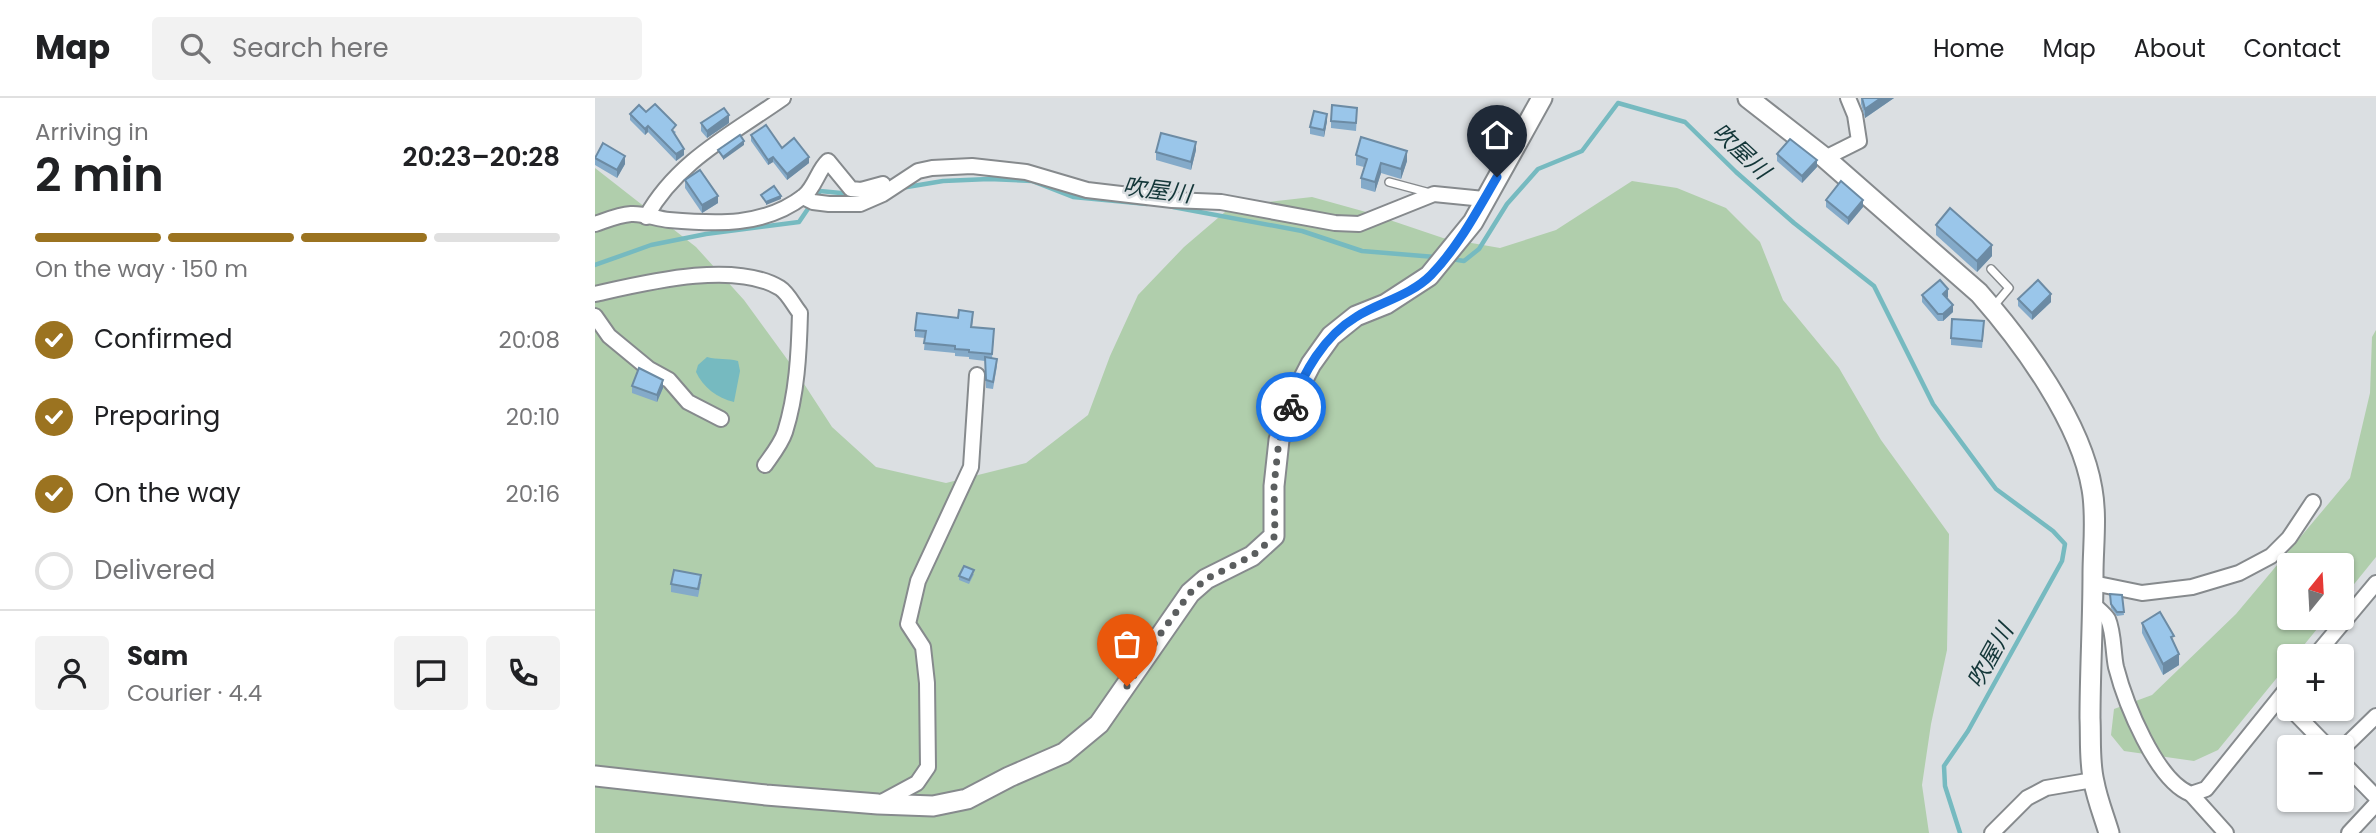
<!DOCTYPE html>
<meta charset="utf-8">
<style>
body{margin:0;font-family:Poppins,"Noto Sans JP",sans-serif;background:#f2f2f2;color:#202124;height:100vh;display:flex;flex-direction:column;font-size:26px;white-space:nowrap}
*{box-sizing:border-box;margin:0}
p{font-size:23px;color:#757577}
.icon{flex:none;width:38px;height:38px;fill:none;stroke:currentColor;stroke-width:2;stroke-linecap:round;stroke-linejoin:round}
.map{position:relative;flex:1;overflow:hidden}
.sheet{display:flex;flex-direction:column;background:#fff;width:595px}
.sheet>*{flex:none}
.needle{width:46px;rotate:18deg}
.fabs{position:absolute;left:1682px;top:455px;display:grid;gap:14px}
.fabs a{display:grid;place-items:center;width:77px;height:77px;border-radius:7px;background:#fff;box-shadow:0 2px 5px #0004;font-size:35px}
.pin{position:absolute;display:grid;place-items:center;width:60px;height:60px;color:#fff;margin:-72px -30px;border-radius:50% 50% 50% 0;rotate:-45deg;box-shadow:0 0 7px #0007}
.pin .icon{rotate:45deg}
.courier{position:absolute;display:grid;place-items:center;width:70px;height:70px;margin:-35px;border:5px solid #1a73e8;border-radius:50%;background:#fff;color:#222;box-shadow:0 2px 9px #0007}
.head em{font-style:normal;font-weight:600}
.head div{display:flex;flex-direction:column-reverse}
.head{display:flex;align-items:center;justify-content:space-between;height:119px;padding:0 35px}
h1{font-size:46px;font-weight:600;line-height:52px}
.bar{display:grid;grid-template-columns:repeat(4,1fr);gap:10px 7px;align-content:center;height:84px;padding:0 35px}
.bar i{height:9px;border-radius:5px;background:#e0e0e0}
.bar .active{background:#9b7320}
.bar p{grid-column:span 4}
.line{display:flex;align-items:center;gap:18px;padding:0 35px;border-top:2px solid #e0e0e0}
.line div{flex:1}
.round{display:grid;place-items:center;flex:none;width:74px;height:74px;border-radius:7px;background:#f2f2f2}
ol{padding:0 35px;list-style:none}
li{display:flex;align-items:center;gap:21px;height:77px}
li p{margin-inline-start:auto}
li .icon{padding:7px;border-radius:50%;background:#9b7320;color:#fff;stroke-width:4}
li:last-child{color:#757577}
li i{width:38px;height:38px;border:4px solid #e0e0e0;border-radius:50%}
header{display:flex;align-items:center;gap:42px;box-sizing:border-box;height:98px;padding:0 35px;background:#fff;border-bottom:2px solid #e0e0e0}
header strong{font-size:33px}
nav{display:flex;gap:38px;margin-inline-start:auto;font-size:24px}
.search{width:490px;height:63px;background:#f2f2f2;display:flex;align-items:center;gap:18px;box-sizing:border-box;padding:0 24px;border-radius:7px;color:#757577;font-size:26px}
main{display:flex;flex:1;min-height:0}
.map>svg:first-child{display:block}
.green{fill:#b0ceac}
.water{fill:#76bac0}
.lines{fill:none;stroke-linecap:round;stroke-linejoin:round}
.stream{stroke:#76bac0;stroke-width:4.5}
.lane-casing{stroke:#868a8d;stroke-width:10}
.street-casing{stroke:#868a8d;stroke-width:18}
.secondary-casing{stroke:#868a8d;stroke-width:23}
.lane{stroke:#fff;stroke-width:7}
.street{stroke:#fff;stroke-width:14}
.secondary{stroke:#fff;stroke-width:19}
.wall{fill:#84aac9}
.shaded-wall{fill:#6c8ba4}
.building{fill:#9ac6ea;stroke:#6c8ba4;stroke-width:2}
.done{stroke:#5b5e5f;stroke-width:7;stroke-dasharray:0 12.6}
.route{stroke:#1a73e8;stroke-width:9}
.labels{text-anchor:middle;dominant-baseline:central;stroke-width:5;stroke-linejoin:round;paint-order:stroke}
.water-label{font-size:23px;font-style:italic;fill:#133638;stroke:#dbdfe2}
</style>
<header>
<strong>Map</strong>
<div class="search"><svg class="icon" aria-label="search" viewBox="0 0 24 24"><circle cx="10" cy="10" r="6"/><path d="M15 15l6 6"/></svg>Search here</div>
<nav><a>Home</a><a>Map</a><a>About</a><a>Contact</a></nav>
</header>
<main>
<section class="sheet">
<div class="head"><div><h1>2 min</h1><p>Arriving in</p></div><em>20:23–20:28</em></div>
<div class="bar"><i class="active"></i><i class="active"></i><i class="active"></i><i></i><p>On the way · 150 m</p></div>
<ol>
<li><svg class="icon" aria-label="check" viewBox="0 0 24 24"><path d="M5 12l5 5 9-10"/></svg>Confirmed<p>20:08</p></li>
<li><svg class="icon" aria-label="check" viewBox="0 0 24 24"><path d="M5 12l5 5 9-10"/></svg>Preparing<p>20:10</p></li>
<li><svg class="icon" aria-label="check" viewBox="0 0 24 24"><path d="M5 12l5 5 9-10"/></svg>On the way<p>20:16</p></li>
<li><i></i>Delivered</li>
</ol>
<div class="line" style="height:126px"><a class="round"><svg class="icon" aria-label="person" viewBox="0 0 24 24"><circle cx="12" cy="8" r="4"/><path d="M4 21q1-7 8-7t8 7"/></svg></a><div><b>Sam</b><p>Courier · 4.4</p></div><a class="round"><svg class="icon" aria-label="chat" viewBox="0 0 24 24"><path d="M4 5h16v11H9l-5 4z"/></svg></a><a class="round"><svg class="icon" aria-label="phone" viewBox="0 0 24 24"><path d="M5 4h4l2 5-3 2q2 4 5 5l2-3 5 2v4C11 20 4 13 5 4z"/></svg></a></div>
</section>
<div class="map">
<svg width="1781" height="735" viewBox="0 0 1781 735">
<rect width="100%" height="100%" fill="#dbdfe2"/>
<g class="green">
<path d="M0 70 101 149 149 202 200 272 237 329 281 369 351 385 431 365 493 317 515 258 543 197 589 149 637 108 717 99 771 114 848 140 905 150 961 132 1037 83 1082 90 1131 110 1165 144 1188 202 1244 270 1286 342 1354 436 1352 552 1336 626 1327 687 1334 735H0Z"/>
<path d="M1781 232V459L1747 501 1746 467H1694V520H1731L1700 558H1694V565L1623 652 1599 663 1529 653 1516 637 1519 611 1557 597 1641 516 1755 380 1775 295 1777 239Z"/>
</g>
<path class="water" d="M112 259C123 262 132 260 143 263L145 273 139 304C122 300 108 289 101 274L103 267Z"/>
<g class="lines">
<g class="stream">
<path d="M306 90 348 83 394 81 437 83 478 99 552 106"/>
<path d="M578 109 707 133 767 153 840 159"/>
<path d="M856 161 869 163 884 151 912 106 943 71 987 53 1023 5 1090 24 1141 74 1199 125 1279 188 1338 306 1401 391 1458 433 1470 446 1467 463 1373 633 1349 668 1350 688 1365 735"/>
<path d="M0 167 56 147 111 136 204 124 225 93 256 96"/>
</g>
<defs>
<g id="lane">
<path d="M794 84 835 95"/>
<path d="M1396 171 1414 190 1398 209"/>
</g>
<g id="street">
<path d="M1230 60 1264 43 1260 17 1253 0"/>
<path d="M208 99 218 104 234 106H265L288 96 323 73 337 70 377 68 431 74 492 92 577 102 626 104 740 125 764 126 839 96 889 101"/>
<path d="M51 119C82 63 137 36 188 0"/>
<path d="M0 126C12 122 23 117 36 116 48 115 62 121 74 122 121 126 169 129 209 98 220 89 223 72 233 63L256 91 266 92 288 86"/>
<path d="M0 196C49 185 139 162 185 190 193 195 199 208 205 215 204 255 202 296 190 334 186 346 177 357 170 367"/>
<path d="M0 218 14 238 54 271 74 282 93 304 126 321"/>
<path d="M1498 485 1547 495 1597 489 1644 475 1676 458 1694 440 1718 404"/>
<path d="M1498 506C1502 510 1510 516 1513 521 1519 535 1518 555 1521 569 1530 604 1561 683 1596 696L1611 691 1694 588"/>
<path d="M1720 558 1781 485"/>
<path d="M1696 611 1733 649"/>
<path d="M1746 652 1781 618"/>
<path d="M1746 663 1781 699"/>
<path d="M1596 696 1631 735"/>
<path d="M285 705 322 685 333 669 332 585 328 549 313 526 323 483 376 369 382 277"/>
<path d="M1397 735 1432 700 1451 690 1498 682"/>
<path d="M1754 735 1781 706"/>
</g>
<g id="secondary">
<path d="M1153 0 1230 60 1384 195C1428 245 1486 324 1497 391 1502 419 1498 449 1498 476 1498 524 1495 572 1495 620 1496 641 1494 664 1499 684 1502 701 1509 718 1514 735"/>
<path d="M0 678 171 697 283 706 338 708 372 701 414 679 469 655 504 626 595 495 611 481 657 458 679 438V388L684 342 701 295 716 266 736 238 761 218 791 206 834 178 878 124 947 0"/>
</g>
</defs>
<use href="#lane" class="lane-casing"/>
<use href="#street" class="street-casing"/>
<use href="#secondary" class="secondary-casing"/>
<use href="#lane" class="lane"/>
<use href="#street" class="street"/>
<use href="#secondary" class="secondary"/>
</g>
<g class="wall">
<path d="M1266 0H1299L1270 20 1266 6Z"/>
<path d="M51 14 81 34 79 36 89 57 81 63 53 34 50 37 35 22V16Z"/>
<path d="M762 17 761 33 736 30V23Z"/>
<path d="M732 23 729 39 715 36V29Z"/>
<path d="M106 25H134L112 40 106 33Z"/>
<path d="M156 37 187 50 214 65 192 82 178 64 173 67 156 43Z"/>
<path d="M601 52 596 72 561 62V54Z"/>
<path d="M1182 56 1222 69 1207 85 1182 63Z"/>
<path d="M761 57 812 63 806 81 786 75 780 94 766 90V80L769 69 761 67Z"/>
<path d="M0 58 30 66 22 80 0 67Z"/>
<path d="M90 82 123 105 107 115 90 90Z"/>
<path d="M1231 102 1268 109 1253 127 1231 109Z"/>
<path d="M1341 127 1397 158 1382 174 1341 137Z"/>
<path d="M1327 197 1353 199 1352 200 1358 214 1348 223H1343L1327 204Z"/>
<path d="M1423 201 1456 204 1437 222 1423 208Z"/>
<path d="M363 220 378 221 377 229 399 238 397 260 402 268 398 291 391 290 390 263 374 261V259L360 258V255L329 252 330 240 320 239V232Z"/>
<path d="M1389 230 1387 250 1356 247V240Z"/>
<path d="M37 288 68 290 62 304 37 295Z"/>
<path d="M379 476 374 486 364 482V478Z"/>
<path d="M106 484 103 499 76 494V486Z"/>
<path d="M1515 496 1527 497 1529 517 1522 518 1516 510Z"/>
<path d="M1547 525 1584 567 1568 577 1547 535Z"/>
</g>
<g class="shaded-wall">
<path d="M1286 0H1299L1270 20V11Z"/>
<path d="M732 16V23L729 39V32Z"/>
<path d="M134 17V25L112 40V33Z"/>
<path d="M53 28V34L50 37V31Z"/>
<path d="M149 43V47L128 62V59Z"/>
<path d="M601 44V52L596 72V64Z"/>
<path d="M89 51V57L81 63V56Z"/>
<path d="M812 53V63L806 81V71Z"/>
<path d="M30 58V66L22 80V72Z"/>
<path d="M178 59V64L173 67V62Z"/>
<path d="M214 59V65L192 82V76Z"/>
<path d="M1222 62V69L1207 85V78Z"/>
<path d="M786 65V75L780 94V84Z"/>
<path d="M123 98V105L107 115V107Z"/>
<path d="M186 98V101L171 107V104Z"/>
<path d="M1268 102V109L1253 127V120Z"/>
<path d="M1397 147V158L1382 174V163Z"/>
<path d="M1353 191V199L1348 203V196Z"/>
<path d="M1456 196V204L1437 222V215Z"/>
<path d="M1358 207V214L1348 223V216Z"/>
<path d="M68 282V290L62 304V297Z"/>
<path d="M1584 556V567L1568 577V566Z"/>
</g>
<g class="building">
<path d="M1267 0H1286L1270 11Z"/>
<path d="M60 6 81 27 77 32 89 51 81 56 53 28 50 31 35 16 44 7 51 14Z"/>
<path d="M737 7 762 10 761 25 736 23Z"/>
<path d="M129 10 134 17 112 33 106 25Z"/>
<path d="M719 13 732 16 729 32 715 29Z"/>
<path d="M171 27 187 50 199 40 214 59 192 76 178 59 173 62 156 37Z"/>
<path d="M566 35 601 44 596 64 561 54Z"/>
<path d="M145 37 149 43 128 59 123 52Z"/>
<path d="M766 39 812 53 806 71 786 65 780 84 766 80 772 61 761 57Z"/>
<path d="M1195 41 1222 62 1207 78 1182 56Z"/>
<path d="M8 45 30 58 22 72 0 60Z"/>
<path d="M105 72 123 98 107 107 90 82Z"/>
<path d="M1246 83 1268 102 1253 120 1231 102Z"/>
<path d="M179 88 186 98 171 104 166 97Z"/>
<path d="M1355 110 1397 147 1382 163 1341 127Z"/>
<path d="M1345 182 1353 191 1348 196 1358 207 1348 216H1343L1327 197Z"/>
<path d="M1443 182 1456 196 1437 215 1423 201Z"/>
<path d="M364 212 378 214 376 229 399 231 397 256 374 254V252L360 251V248L329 245 331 233 320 232 322 215 363 220Z"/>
<path d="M1357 221 1389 223 1387 243 1356 240Z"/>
<path d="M390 259 402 261 398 284 391 282Z"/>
<path d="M44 270 68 282 62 297 37 288Z"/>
<path d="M369 468 379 472 374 482 364 478Z"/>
<path d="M79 472 106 477 103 491 76 486Z"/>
<path d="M1515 496 1527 497 1529 514H1522L1516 506Z"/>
<path d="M1565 514 1579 538 1576 539 1584 556 1568 566 1547 525Z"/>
</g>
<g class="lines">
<path class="done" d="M532 588 566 535 595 495 611 481 657 458 680 438 679 388 684 342 696 309"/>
<path class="route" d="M696 309C708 275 729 238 761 219 785 204 815 198 836 177 864 148 882 113 902 79"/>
</g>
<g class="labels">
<g class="water-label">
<text transform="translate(1146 53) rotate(43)">吹屋川</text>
<text transform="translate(562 92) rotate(7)">吹屋川</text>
<text transform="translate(1395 558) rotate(-61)">吹屋川</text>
</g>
</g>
</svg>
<div class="fabs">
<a><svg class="needle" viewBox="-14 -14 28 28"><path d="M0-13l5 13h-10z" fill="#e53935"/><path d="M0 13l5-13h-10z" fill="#757577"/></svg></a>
<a>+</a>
<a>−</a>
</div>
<div class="pin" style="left:532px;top:588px;background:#ea580c"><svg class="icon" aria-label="bag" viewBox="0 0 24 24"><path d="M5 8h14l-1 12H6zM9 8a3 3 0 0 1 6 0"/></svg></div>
<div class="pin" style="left:902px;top:79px;background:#1f2937"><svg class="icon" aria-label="home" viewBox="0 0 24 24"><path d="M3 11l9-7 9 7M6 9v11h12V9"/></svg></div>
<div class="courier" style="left:696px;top:309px"><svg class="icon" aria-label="bike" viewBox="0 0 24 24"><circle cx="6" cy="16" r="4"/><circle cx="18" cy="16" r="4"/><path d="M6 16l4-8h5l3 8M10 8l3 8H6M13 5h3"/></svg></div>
</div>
</main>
